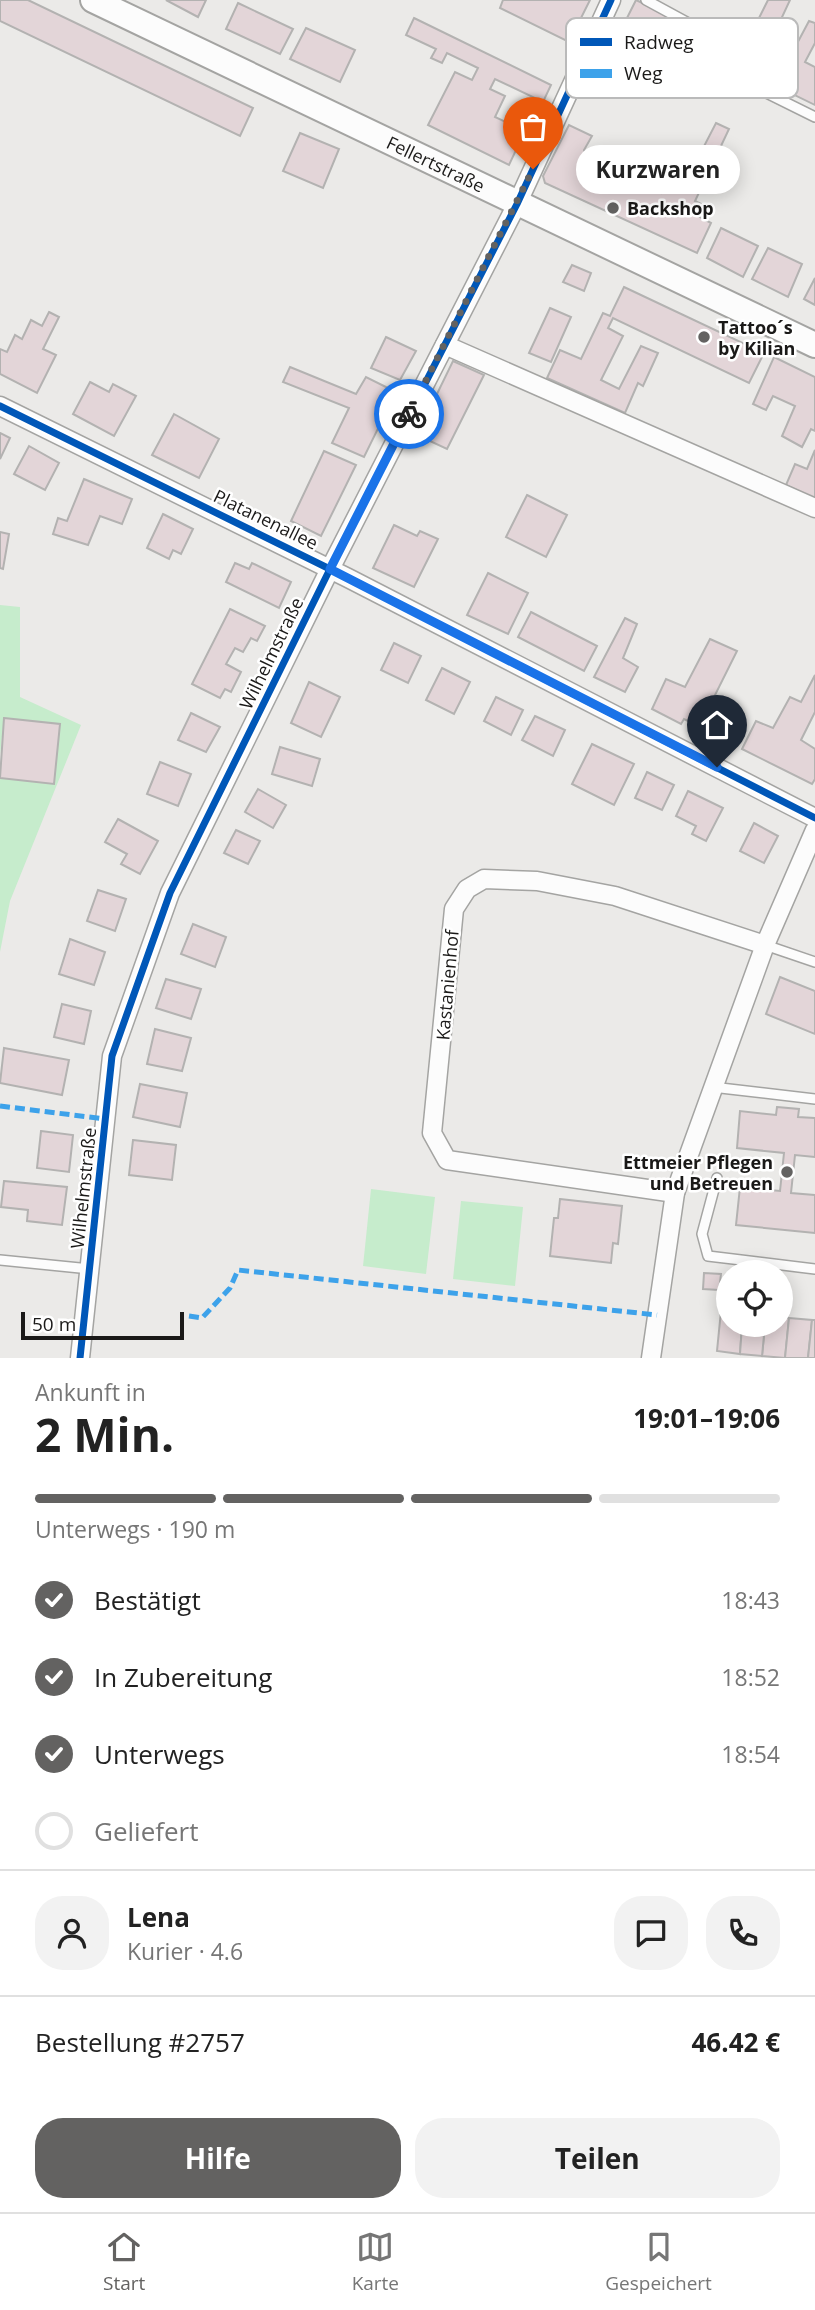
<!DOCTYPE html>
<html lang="de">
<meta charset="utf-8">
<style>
body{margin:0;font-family:"Open Sans",sans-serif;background:#f2f2f2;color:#222;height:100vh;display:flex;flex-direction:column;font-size:26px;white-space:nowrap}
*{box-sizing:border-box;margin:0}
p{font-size:23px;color:#767676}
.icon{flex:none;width:38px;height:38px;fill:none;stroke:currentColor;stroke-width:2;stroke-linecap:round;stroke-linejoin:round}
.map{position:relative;height:1358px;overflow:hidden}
.drawer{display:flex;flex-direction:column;background:#fff;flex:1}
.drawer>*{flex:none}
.buttons{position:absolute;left:716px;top:1260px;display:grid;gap:14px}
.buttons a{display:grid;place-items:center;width:77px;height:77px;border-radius:50%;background:#fff;box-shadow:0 4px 18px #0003;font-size:35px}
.scale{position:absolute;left:21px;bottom:18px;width:163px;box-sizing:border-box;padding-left:7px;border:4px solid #1a1918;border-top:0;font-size:19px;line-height:24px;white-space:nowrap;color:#1a1918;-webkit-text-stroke:5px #fff;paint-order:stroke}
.pin{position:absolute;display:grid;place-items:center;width:60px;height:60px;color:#fff;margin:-72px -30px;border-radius:50% 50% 50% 0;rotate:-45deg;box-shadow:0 0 7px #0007}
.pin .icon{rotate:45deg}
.courier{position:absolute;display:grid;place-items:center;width:70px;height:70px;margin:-35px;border:5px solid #1a73e8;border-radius:50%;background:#fff;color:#222;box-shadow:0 2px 9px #0007}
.bubble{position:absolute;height:49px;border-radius:24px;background:#fff;box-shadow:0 4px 18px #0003;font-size:23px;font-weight:700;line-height:49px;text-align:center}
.headline em{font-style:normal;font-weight:700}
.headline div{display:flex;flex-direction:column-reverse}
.headline{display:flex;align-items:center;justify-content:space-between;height:119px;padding:0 35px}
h1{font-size:46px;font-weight:700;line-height:52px}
.bar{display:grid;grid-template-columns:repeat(4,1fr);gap:10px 7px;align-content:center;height:84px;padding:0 35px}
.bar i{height:9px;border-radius:5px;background:#e0e0e0}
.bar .selected{background:#636261}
.bar p{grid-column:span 4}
.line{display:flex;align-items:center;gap:18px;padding:0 35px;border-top:2px solid #e0e0e0}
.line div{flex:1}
.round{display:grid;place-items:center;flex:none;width:74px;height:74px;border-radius:28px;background:#f2f2f2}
ol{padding:0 35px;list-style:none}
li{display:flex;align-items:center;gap:21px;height:77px}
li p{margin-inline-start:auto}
li .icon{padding:7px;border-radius:50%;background:#636261;color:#fff;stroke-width:4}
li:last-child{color:#767676}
li i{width:38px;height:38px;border:4px solid #e0e0e0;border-radius:50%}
.action{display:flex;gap:14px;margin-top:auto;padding:14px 35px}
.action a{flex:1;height:80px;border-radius:28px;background:#636261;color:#fff;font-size:28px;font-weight:700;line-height:80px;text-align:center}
.action a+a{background:#f2f2f2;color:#222}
.tabs{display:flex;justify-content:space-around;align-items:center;height:98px;border-top:2px solid #e0e0e0;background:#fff;font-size:19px;color:#767676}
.tabs a{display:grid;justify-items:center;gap:4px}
.tabs .selected{color:#636261}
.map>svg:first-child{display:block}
.green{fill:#c6eccc}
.building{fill:#e3d5d8;stroke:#b3b2b1;stroke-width:2}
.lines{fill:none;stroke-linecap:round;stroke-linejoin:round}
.lane-casing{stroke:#a4a4a2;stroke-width:12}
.street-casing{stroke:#a4a4a2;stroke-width:21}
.secondary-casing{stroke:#a4a4a2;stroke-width:28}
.lane{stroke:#fcfcfc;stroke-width:9}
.street{stroke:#fcfcfc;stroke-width:18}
.secondary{stroke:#fcfcfc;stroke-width:24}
.quiet{stroke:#3da2ea;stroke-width:5;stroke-dasharray:10 5;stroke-linecap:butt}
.cycleway-casing{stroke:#fff;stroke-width:11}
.cycleway{stroke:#0057b8;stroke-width:7}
.done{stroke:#636261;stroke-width:7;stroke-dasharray:0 12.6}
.route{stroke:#1a73e8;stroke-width:9}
.poi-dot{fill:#636261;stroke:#fff;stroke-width:2.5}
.labels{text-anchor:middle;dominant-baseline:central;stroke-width:5;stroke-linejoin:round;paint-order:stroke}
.street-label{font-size:18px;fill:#1a1918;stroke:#fff}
.poi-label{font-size:18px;font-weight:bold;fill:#1a1918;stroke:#fff;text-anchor:start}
.key{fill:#fff;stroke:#bababa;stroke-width:2}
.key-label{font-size:19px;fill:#1a1918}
</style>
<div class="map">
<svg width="815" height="1358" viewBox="0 0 815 1358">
<rect width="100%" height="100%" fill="#ebeae8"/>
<g class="green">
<path d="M0 605 20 607V697L81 725 10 901 0 952V778L54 784 60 724 4 718 0 755Z"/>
<path d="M371 1189 435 1197 426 1274 363 1266Z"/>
<path d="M461 1201 523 1207 515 1286 453 1279Z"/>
</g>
<g class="building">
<path d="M0 0H28L253 108 240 136 0 21Z"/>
<path d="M166 0H206L198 17Z"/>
<path d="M503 0H590L569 42 500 8Z"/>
<path d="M636 0 668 15 658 32 711 59 706 71 653 46 648 58 669 68 661 83 603 57 617 26 622 28Z"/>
<path d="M768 0H790L769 45 791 55 809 21 815 23V43L805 62 815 67V105L735 66Z"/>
<path d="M238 3 293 29 280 54 226 29Z"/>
<path d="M414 18 551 85 543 102 495 79 490 89 505 96 495 117 525 131 509 165 428 125 455 72 472 80 478 68 447 53 442 63 431 58 436 49 406 35Z"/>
<path d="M306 28 355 50 340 82 290 59Z"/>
<path d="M716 123 729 129 695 201 705 206 700 217 711 223 697 253 545 183 543 176 569 125 592 136 584 150 587 159 594 162 602 149 618 156 612 168 624 174 629 163 633 165 641 150 648 153 652 147 665 153 648 187 661 193 683 149 699 156Z"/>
<path d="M300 133 339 149 323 188 283 171Z"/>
<path d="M721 228 758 246 743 277 707 258Z"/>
<path d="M768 248 802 264 788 297 752 279Z"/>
<path d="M572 265 591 273 584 291 563 282Z"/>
<path d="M815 278V305L804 299Z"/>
<path d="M624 287 764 353 749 383 613 318 608 328 623 336 601 380 619 389 641 346 658 353 643 386 638 383 625 413 547 378 560 350 581 359 603 313 610 316Z"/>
<path d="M550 308 571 317 551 362 529 353Z"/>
<path d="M49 312 59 317 43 349 56 355 37 393 0 374V349L7 352 15 335 22 339 31 320 42 326Z"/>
<path d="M386 337 416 351 400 380 371 368Z"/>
<path d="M774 357 815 377V431L811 429 802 447 782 436 795 406 773 396 766 410 753 404Z"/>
<path d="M453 361 484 375 447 449 417 435Z"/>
<path d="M290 367 356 394 366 377 396 392 364 457 332 443 349 408 283 382Z"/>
<path d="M90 382 109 392 113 384 136 396 114 436 73 414Z"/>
<path d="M174 414 219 439 199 478 152 455Z"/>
<path d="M0 433 10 438 0 459Z"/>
<path d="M29 446 59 463 45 490 14 474Z"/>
<path d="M815 450V499L786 485 795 464 807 469Z"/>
<path d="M324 451 356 465 321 536 291 521Z"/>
<path d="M84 479 132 499 122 524 100 516 88 545 53 534 58 518 67 521Z"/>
<path d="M527 495 567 515 546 557 506 537Z"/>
<path d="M163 514 193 529 181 554 173 550 169 559 147 548Z"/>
<path d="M394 525 417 536 420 531 438 539 414 587 373 568Z"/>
<path d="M0 532 9 534 3 569 0 568Z"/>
<path d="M235 563 249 569 252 563 291 582 279 608 226 582Z"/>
<path d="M488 573 528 593 508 634 467 615Z"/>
<path d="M230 609 265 626 257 641 251 638 243 652 235 648 226 664 241 672 231 692 225 689 220 698 192 684Z"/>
<path d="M531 612 597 646 584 671 518 637Z"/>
<path d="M625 618 637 624 623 658 638 667 625 692 594 677Z"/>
<path d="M710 639 737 651 714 697 726 704 713 733 684 719 681 724 652 709 666 679 685 687Z"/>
<path d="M394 643 421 656 408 683 381 670Z"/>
<path d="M442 668 470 682 454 714 426 700Z"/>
<path d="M815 675V712L801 740 815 749V779L812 784 742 749 756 721 773 728 790 697 801 702Z"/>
<path d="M309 682 340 697 321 737 291 723Z"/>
<path d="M496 697 523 710 511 735 484 721Z"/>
<path d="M191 713 220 727 206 752 178 740Z"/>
<path d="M535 716 565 730 553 756 522 740Z"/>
<path d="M4 718 60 724 54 784 0 778Z"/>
<path d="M592 744 634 764 614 805 572 784Z"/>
<path d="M280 747 320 759 312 786 272 774Z"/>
<path d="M160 762 191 774 178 806 147 794Z"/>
<path d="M647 772 674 785 662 810 635 798Z"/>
<path d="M258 789 286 805 273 828 245 812Z"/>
<path d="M688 791 723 808 706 841 692 834 696 826 676 816Z"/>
<path d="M118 819 158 841 140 874 121 864 127 854 105 842Z"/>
<path d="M754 823 778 836 764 863 740 851Z"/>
<path d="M236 830 260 841 248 864 224 853Z"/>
<path d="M98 890 126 899 115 931 87 921Z"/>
<path d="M193 924 226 937 215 967 181 954Z"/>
<path d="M70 939 105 952 94 985 59 974Z"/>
<path d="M780 977 815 991V1034L766 1014Z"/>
<path d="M166 979 201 989 191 1019 156 1008Z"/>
<path d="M62 1004 91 1011 84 1044 54 1037Z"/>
<path d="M155 1029 191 1038 182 1071 147 1064Z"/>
<path d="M4 1048 69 1060 62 1095 0 1083Z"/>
<path d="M140 1084 187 1093 180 1127 133 1117Z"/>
<path d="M777 1107 799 1109 798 1117 815 1118V1157L795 1155 791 1193 815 1195V1233L736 1225 740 1187 780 1191 784 1153 737 1148 740 1111 776 1115Z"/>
<path d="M41 1131 73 1135 69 1172 37 1168Z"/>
<path d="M133 1140 176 1145 172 1180 129 1175Z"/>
<path d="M4 1181 67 1187 62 1225 27 1221 28 1210 1 1207Z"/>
<path d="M560 1199 622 1206 618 1244 613 1243 611 1263 550 1256 554 1218H558Z"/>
<path d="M704 1273 721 1274 719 1290 703 1289Z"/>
<path d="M721 1311H728V1325H742L740 1354 717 1351Z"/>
<path d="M780 1317 789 1318 785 1358 762 1356 765 1325H780Z"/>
<path d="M789 1318 812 1320 808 1358H785Z"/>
<path d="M812 1320H815V1358H808Z"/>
<path d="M742 1325H765L762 1356 740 1354Z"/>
</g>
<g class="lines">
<defs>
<g id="lane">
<path d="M646 0 727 44 720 70 815 117"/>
<path d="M765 945 815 962"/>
<path d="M712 1087 815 1099"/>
<path d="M717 1178 702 1234 708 1256 815 1269"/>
<path d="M0 1260 90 1269"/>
</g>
<g id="street">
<path d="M445 345 815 508"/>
<path d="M0 406 348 578 815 818"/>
<path d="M675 1193 447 1160 432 1133 454 909 467 889 484 879 537 881 615 896 765 945"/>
<path d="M80 1358 112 1056 170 893 330 569 517 204 611 0"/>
<path d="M651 1358 675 1193 765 945 815 830"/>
</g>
<g id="secondary">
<path id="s1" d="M93 0 815 345"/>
</g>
</defs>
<use href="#lane" class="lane-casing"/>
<use href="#street" class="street-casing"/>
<use href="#secondary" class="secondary-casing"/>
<use href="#lane" class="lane"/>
<use href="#street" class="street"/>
<use href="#secondary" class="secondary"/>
<g class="quiet">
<path d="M0 1106 105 1119"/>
<path d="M189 1316 202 1318 230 1288 238 1270 657 1315"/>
</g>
<defs>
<g id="cycleway">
<path d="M0 406 348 578 815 818"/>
<path d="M80 1358 112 1056 170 893 330 569 517 204 611 0"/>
</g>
</defs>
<use href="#cycleway" class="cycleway-casing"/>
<use href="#cycleway" class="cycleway"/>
</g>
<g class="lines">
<path class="done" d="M409 414 533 169"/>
<path class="route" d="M409 414 330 569 717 767"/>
</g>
<g class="poi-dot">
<circle cx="613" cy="208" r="7"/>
<circle cx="704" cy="337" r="7"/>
<circle cx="787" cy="1172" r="7"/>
</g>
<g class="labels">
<g class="street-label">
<text stroke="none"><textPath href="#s1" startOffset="380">Fellertstraße</textPath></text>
<text transform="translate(266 519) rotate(26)">Platanenallee</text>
<text transform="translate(271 653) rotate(-64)">Wilhelmstraße</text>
<text transform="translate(447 985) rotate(-85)">Kastanienhof</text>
<text transform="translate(83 1188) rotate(-84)">Wilhelmstraße</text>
</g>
<g class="poi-label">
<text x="627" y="208">Backshop</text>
<text x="718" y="327">Tattoo´s<tspan x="718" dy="21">by Kilian</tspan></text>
<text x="773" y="1162" text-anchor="end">Ettmeier Pflegen<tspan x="773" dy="21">und Betreuen</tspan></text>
</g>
</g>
<rect x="566" y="18" width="232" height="80" rx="10" class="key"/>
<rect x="580" y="38" width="32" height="8" fill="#0057b8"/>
<rect x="580" y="69" width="32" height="9" fill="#3da2ea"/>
<g class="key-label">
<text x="624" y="49">Radweg</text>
<text x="624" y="80">Weg</text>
</g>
</svg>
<div class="buttons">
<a><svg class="icon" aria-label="locate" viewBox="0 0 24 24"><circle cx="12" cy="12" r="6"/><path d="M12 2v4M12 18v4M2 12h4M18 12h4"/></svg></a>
</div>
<div class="scale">50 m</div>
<div class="pin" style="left:533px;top:169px;background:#ea580c"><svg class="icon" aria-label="bag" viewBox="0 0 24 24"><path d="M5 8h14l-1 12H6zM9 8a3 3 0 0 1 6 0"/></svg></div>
<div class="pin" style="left:717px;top:767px;background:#1f2937"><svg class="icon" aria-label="home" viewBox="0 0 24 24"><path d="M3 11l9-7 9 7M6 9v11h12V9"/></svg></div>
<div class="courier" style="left:409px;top:414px"><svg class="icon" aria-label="bike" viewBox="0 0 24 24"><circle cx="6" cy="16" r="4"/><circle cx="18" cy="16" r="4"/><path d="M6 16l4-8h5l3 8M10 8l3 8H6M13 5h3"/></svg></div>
<div class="bubble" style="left:576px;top:145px;width:164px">Kurzwaren</div>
</div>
<section class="drawer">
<div class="headline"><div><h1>2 Min.</h1><p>Ankunft in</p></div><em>19:01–19:06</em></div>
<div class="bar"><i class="selected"></i><i class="selected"></i><i class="selected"></i><i></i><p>Unterwegs · 190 m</p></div>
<ol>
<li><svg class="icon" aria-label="check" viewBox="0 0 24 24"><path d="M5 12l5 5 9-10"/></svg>Bestätigt<p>18:43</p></li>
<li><svg class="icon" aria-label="check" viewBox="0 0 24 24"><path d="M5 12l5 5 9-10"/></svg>In Zubereitung<p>18:52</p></li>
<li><svg class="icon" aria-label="check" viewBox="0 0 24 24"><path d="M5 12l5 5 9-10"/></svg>Unterwegs<p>18:54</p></li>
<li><i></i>Geliefert</li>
</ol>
<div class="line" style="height:126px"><a class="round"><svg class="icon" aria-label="person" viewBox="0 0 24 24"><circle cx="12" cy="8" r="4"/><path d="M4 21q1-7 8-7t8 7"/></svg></a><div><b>Lena</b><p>Kurier · 4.6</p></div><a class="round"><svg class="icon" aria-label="chat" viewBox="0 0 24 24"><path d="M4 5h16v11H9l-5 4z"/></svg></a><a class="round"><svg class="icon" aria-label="phone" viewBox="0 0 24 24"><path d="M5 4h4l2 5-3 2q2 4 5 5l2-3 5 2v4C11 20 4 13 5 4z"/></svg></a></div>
<div class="line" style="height:91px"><div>Bestellung #2757</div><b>46.42 €</b></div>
<div class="action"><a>Hilfe</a><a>Teilen</a></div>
</section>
<nav class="tabs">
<a class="selected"><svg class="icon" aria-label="home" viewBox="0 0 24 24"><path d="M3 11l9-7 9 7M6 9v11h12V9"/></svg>Start</a>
<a><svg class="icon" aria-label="map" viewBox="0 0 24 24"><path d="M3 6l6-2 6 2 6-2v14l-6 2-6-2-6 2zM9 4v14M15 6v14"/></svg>Karte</a>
<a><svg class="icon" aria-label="saved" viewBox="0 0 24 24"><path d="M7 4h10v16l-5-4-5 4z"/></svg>Gespeichert</a>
</nav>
